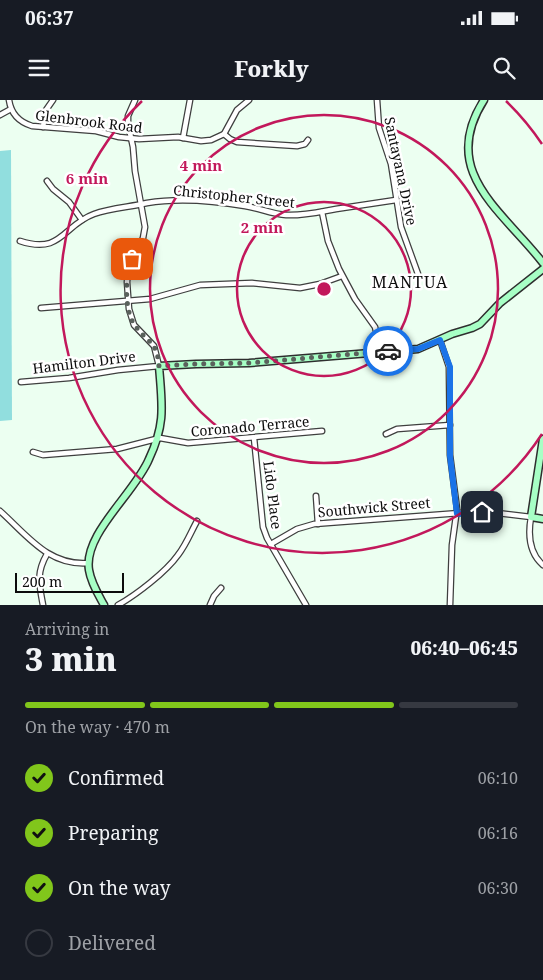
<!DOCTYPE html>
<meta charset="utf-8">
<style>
body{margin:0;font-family:"Noto Serif",serif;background:#242831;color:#f1f3f6;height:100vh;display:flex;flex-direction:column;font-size:19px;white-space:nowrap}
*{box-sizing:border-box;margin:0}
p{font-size:16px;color:#9ea1a6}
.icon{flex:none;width:28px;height:28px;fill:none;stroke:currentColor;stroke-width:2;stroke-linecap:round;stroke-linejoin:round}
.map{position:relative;height:505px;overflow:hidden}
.panel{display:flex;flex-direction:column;background:#171b24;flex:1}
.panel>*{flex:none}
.scale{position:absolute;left:15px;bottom:12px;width:109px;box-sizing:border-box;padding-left:5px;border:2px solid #0c0c0c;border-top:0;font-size:14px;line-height:18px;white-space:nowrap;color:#0c0c0c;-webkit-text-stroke:4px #fff;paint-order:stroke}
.pin{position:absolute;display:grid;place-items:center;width:42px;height:42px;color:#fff;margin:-21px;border-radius:10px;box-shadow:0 2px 8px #0006}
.courier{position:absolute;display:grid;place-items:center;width:50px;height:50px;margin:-25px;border:4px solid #1a73e8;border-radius:50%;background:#fff;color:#222;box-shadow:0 1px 6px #0007}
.head em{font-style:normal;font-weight:800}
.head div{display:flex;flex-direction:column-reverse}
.head{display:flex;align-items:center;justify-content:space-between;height:85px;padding:0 25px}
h1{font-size:32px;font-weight:800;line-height:38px}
.bar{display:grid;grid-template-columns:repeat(4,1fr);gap:8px 5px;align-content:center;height:60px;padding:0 25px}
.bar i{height:6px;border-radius:4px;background:#363941}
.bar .active{background:#81c61b}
.bar p{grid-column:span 4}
ol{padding:0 25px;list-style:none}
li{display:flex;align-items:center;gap:15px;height:55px}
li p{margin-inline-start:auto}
li .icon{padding:5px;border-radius:50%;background:#81c61b;color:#111;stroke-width:4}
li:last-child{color:#9ea1a6}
li i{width:28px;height:28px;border:2px solid #363941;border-radius:50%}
.status{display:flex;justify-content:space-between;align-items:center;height:35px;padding:0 25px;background:#171b24;direction:ltr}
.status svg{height:14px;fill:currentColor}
header{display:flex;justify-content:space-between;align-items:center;height:65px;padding:0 25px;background:#171b24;font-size:22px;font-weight:800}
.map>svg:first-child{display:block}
.forest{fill:#91dede}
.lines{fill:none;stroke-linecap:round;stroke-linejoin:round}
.street-casing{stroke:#3f3f3f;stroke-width:7}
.secondary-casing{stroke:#2e2e2e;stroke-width:9}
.street{stroke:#fff;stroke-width:4.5}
.secondary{stroke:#a7ffc5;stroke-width:6}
.done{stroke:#5a615c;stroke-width:5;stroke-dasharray:0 9}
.route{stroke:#1a73e8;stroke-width:6}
.ring{fill:none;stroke:#c2185b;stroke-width:2.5}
.labels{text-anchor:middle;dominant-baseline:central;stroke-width:5;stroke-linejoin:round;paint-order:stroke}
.street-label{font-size:14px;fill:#0c0c0c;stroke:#fff}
.quarter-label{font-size:16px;letter-spacing:1px;fill:#0c0c0c;stroke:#fff}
.centre{fill:#c2185b;stroke:#fff;stroke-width:2.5}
.ring-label{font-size:15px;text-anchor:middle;font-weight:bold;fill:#c2185b;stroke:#fff;stroke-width:5;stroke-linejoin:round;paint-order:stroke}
</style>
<div class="status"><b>06:37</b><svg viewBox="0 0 49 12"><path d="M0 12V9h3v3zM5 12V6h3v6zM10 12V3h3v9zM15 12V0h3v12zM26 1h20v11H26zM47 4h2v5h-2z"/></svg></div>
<header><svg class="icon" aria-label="menu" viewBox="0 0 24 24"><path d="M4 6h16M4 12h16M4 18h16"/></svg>Forkly<svg class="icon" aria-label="search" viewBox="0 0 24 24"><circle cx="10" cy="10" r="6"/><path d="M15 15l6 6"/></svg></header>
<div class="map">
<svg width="543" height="505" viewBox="0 0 543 505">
<rect width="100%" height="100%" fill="#ecfff1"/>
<path class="forest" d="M11 50 12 320 0 321V51Z"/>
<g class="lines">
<defs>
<g id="street">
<path d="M9 0C11 14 19 22 32 26L96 31 119 37 139 39 178 37 201 41 211 40 224 34 237 10 249 0"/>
<path d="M377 0 379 28 391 64 401 127 418 174"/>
<path d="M0 15 11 9"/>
<path d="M43 27 46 10 53 0"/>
<path d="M224 34 230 39 237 42 297 46 305 44 308 40"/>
<path d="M183 38 190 0"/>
<path d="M47 81 53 89 69 102 82 120"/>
<path d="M322 112 328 141 339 169 355 199 375 227 381 252"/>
<path d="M20 141C62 155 63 125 94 114 110 108 130 107 147 103 177 98 215 101 245 106 259 108 272 114 286 115 303 116 319 112 336 109 356 106 376 103 396 100"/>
<path d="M41 208 150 199 200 185 252 183 300 188 320 184 342 176"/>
<path d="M440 240 449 267 450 355 457 409 452 445 450 505"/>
<path d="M21 282 69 278 118 270 159 266 154 246 134 225 129 209 127 182 128 170 143 138 145 127 135 71 133 47 128 24V16L135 0"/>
<path d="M386 334 397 329 450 325"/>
<path d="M254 338 263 427 267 438 306 505"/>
<path d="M33 352 43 355 117 349 160 338 188 343 322 331"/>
<path d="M316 396 318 424"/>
<path d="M0 411C27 435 48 466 88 463"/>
<path d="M271 444 297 429 314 424 473 412H489L531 417C528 434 529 453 543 465"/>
<path d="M43 505C39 484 36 473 47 454"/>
<path d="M118 505C136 495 166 472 178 455 186 445 191 432 197 421"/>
<path d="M210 505 214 496 221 488"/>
</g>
<g id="secondary">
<path d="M484 0C438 72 503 111 543 163"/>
<path d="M543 339 531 417 543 419"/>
<path d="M104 505C98 494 91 483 89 470 83 434 135 393 149 359 166 323 162 305 159 266L196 264 249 263 418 249 452 234 472 228 480 224 500 203 543 169"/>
</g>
</defs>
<use href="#street" class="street-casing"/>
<use href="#secondary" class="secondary-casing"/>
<use href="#street" class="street"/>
<use href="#secondary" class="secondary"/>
</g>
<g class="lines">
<path class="done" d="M132 159C125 175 124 209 134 224 146 242 157 240 159 266L196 264 249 263 388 251"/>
<path class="route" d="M388 251 418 249 440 240 450 267V356L457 414 482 412"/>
</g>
<g class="ring">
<circle cx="324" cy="189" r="87"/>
<circle cx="324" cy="189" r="174"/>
<path d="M542 334A262 262 0 1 1 142 1M506 1A262 262 0 0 1 542 44"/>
</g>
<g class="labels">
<g class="street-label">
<text transform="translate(89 21) rotate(7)">Glenbrook Road</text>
<text transform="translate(401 71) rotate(78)">Santayana Drive</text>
<text transform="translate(234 96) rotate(6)">Christopher Street</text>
<text transform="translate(84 262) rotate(-7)">Hamilton Drive</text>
<text transform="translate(250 326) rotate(-5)">Coronado Terrace</text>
<text transform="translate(273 395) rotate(83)">Lido Place</text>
<text transform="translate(374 407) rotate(-5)">Southwick Street</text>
</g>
<g class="quarter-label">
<text x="410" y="182">MANTUA</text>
</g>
</g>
<circle cx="324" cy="189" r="8" class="centre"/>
<g class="ring-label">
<text x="201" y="71">4 min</text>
<text x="87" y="84">6 min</text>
<text x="262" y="133">2 min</text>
</g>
</svg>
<div class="scale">200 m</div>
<div class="pin" style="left:132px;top:159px;background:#ea580c"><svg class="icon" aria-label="bag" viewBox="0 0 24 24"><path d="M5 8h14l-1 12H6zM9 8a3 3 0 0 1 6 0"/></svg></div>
<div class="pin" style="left:482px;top:412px;background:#1f2937"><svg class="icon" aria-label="home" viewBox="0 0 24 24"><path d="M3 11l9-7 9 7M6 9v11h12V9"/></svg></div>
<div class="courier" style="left:388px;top:251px"><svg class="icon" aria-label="car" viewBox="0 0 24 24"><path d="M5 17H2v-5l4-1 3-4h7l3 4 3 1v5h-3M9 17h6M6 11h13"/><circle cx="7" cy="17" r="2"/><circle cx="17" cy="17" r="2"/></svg></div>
</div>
<section class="panel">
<div class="head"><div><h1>3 min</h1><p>Arriving in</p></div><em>06:40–06:45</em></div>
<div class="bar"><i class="active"></i><i class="active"></i><i class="active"></i><i></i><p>On the way · 470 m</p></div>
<ol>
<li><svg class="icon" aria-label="check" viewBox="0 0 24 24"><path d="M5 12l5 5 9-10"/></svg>Confirmed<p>06:10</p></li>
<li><svg class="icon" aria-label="check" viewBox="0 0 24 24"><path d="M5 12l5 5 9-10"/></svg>Preparing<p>06:16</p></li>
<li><svg class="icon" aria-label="check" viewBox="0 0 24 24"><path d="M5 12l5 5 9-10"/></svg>On the way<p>06:30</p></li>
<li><i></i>Delivered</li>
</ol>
</section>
